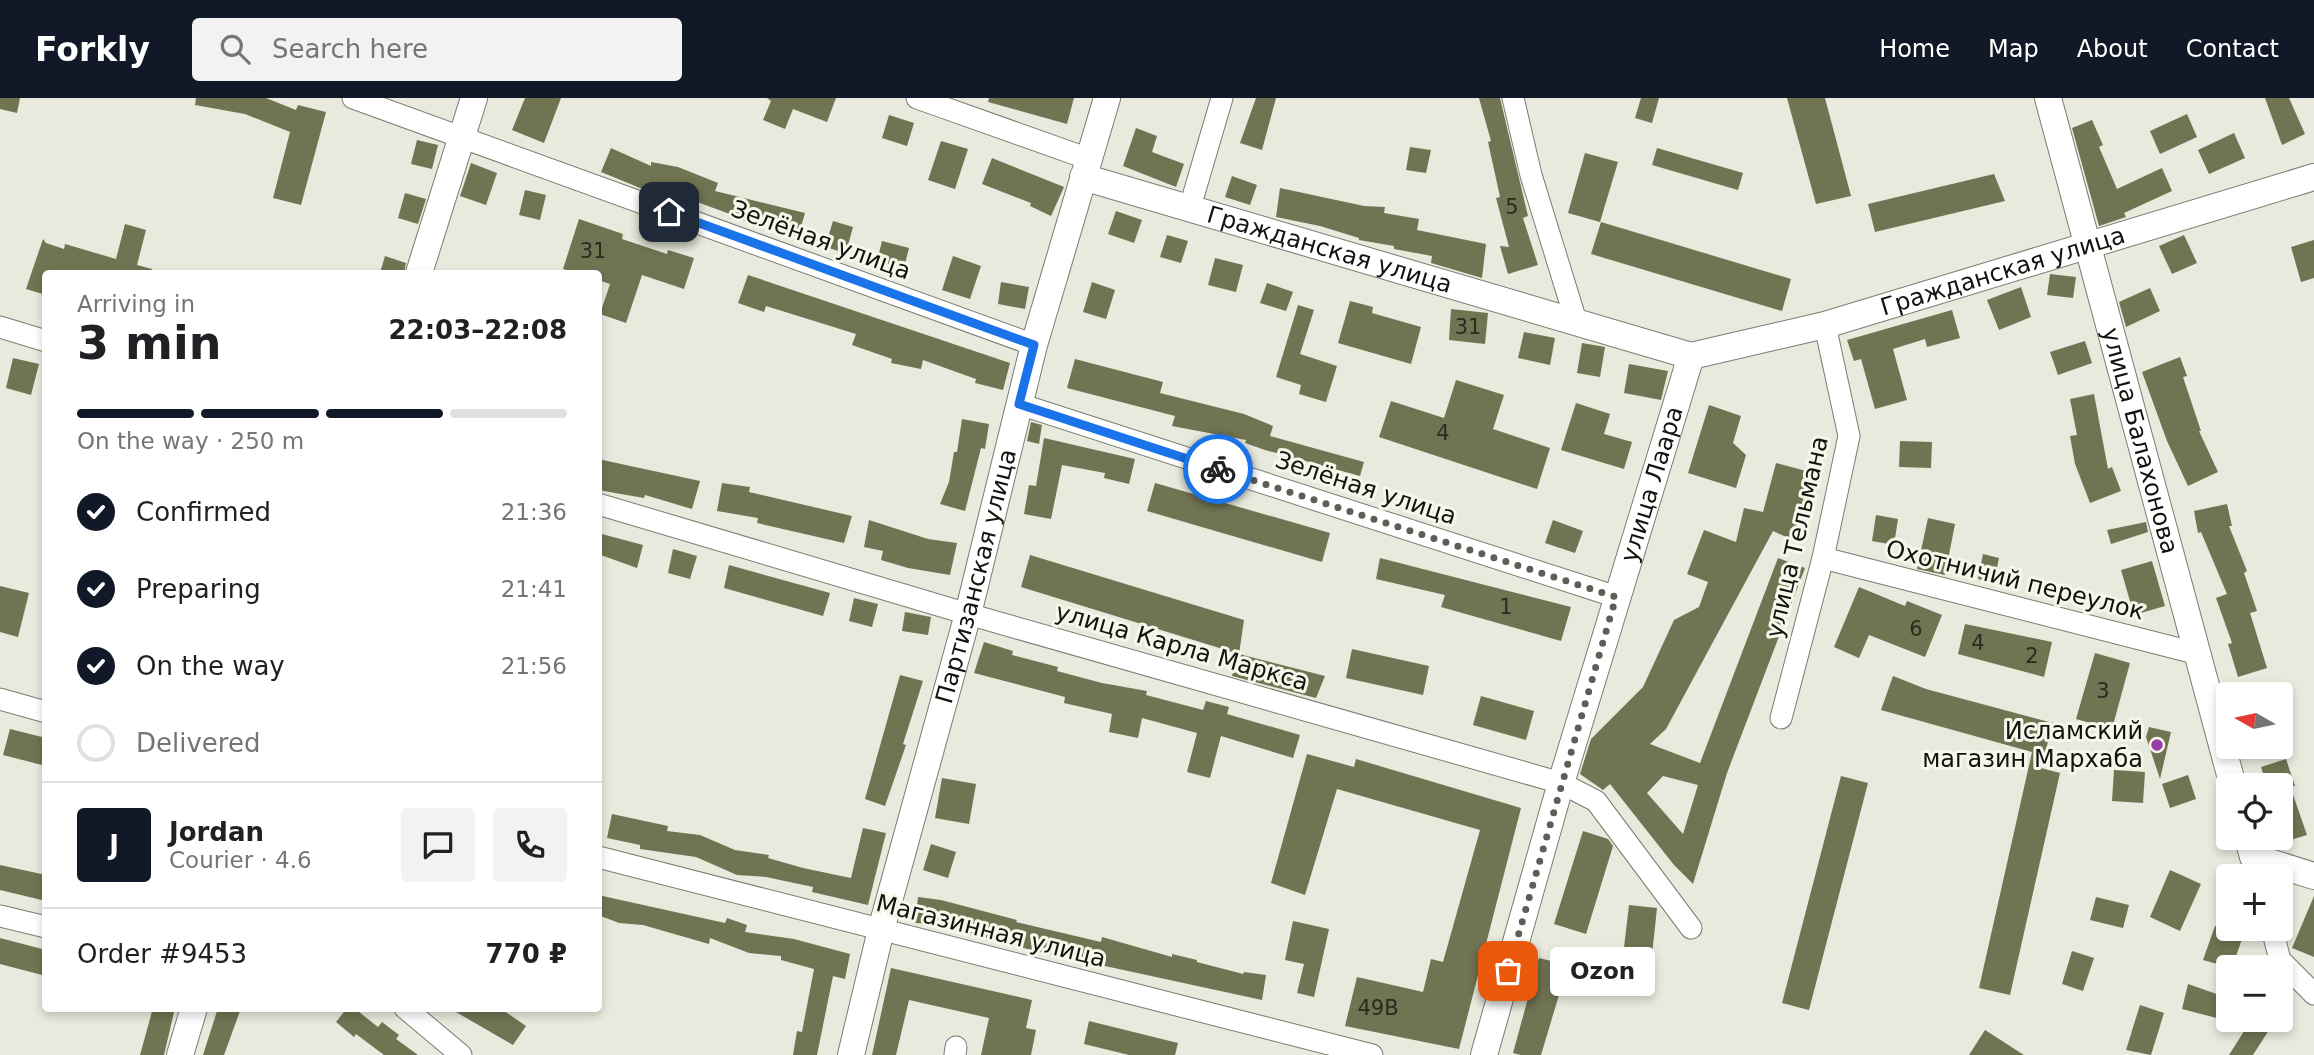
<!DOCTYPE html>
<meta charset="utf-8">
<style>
body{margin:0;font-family:"DejaVu Sans",sans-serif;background:#f2f2f2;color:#202124;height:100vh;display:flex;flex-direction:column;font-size:26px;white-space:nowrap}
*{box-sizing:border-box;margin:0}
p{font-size:23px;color:#757577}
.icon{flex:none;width:38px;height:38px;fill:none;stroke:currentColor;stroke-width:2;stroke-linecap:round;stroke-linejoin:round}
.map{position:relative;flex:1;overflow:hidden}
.sheet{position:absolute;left:42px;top:172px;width:560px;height:742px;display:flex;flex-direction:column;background:#fff;border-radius:7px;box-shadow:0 4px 10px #0003}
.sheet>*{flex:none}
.needle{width:46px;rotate:279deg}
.controls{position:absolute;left:2216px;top:584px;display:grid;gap:14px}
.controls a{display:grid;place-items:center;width:77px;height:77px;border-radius:7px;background:#fff;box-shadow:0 4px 10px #0003;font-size:35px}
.pin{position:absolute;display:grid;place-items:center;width:60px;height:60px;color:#fff;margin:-30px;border-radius:14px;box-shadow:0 4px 10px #0006}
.courier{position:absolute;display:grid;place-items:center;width:70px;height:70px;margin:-35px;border:5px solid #1a73e8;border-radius:50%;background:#fff;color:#222;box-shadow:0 2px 9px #0007}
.bubble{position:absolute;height:49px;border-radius:7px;background:#fff;box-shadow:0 4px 10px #0003;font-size:23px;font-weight:700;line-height:49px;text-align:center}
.overview em{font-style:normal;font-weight:700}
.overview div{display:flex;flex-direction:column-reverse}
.overview{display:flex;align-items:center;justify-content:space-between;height:119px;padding:0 35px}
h1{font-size:46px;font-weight:700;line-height:52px}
.bar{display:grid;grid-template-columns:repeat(4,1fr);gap:10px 7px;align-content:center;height:84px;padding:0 35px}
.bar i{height:9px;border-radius:5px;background:#e0e0e0}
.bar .selected{background:#111827}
.bar p{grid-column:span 4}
.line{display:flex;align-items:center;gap:18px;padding:0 35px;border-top:2px solid #e0e0e0}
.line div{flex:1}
.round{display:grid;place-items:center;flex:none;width:74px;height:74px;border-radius:7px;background:#f2f2f2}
ol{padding:0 35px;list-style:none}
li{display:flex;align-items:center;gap:21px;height:77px}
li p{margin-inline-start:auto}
li .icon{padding:7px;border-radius:50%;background:#111827;color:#fff;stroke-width:4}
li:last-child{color:#757577}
li i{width:38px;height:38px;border:4px solid #e0e0e0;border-radius:50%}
header{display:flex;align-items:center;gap:42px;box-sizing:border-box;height:98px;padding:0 35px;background:#111827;color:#fff}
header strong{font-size:33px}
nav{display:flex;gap:38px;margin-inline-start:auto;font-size:24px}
.search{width:490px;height:63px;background:#f2f2f2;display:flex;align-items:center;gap:18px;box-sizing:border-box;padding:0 24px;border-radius:7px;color:#757577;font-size:26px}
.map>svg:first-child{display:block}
.building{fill:#717452;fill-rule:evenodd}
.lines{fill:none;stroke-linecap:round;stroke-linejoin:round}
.minor-casing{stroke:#7a7c70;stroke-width:23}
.tertiary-casing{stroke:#7a7c70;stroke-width:28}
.minor{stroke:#fff;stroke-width:21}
.tertiary{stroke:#fff;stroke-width:26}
.done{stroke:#5d5e56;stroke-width:7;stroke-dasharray:0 12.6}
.route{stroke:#1a73e8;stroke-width:9}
.poi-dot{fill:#993ba5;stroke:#f5f7ea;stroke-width:2.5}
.labels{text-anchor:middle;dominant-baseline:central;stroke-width:6;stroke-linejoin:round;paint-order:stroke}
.number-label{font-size:21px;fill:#2a2b1f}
.street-label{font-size:24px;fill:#12130e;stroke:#f5f7ea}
.poi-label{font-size:24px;fill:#12130e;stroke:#f5f7ea;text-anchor:end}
</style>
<header>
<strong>Forkly</strong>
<div class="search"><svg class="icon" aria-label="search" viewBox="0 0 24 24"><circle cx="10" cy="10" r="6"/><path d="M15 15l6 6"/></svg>Search here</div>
<nav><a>Home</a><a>Map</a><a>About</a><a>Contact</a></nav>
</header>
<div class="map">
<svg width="2314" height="957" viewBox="0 0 2314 957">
<rect width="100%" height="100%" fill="#e8eadd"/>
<g class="building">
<path d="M0 0H20L17 15 0 11Z"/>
<path d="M196 0H266L296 12 298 7 326 14 301 107 273 100 290 34 245 16 195 7Z"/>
<path d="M525 0H561L544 45 512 32Z"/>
<path d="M767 0H836L827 24 793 11 785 31 763 22 771 3Z"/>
<path d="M989 0H1074L1067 26 988 4Z"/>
<path d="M1256 0H1276L1262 52 1240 45Z"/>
<path d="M1479 0H1500L1528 118 1523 120 1538 167 1508 176 1500 148 1509 149 1496 100 1500 99 1488 44 1491 43Z"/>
<path d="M1641 0H1659L1652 25 1635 20Z"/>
<path d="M1787 0H1825L1851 98 1816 106Z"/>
<path d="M2265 0H2289L2305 36 2282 47Z"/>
<path d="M2187 16 2197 39 2160 56 2150 33Z"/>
<path d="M889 17 914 25 907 48 882 40Z"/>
<path d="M2092 22 2103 47 2099 49 2117 91 2162 70 2172 93 2124 115 2126 119 2099 128 2072 30Z"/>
<path d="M1136 30 1157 38 1152 54 1184 66 1176 89 1123 68Z"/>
<path d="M2234 35 2245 60 2209 76 2198 52Z"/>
<path d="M417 42 438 47 432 71 411 66Z"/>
<path d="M941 43 968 51 955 91 928 82Z"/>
<path d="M1410 49 1431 52 1426 75 1406 72Z"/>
<path d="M611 50 651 68V64L678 69 718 85 715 93 805 115 798 139 774 132 775 129 729 120 730 116 686 100 645 92 601 74Z"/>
<path d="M1657 50 1743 75 1738 92 1652 67Z"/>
<path d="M1585 55 1618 64 1600 124 1568 115Z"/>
<path d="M992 60 1064 89 1051 118 1030 108 1031 105 982 86Z"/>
<path d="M471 65 497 75 486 107 460 98Z"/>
<path d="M1994 76 2005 103 1875 134 1868 106Z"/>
<path d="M1232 78 1257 87 1250 107 1225 99Z"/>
<path d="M1280 90 1364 108 1385 109 1384 115 1419 121 1417 132 1486 146 1482 180 1431 165 1432 158 1394 151V148L1359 142V140L1320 128 1276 119Z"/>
<path d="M525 92 546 97 540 122 519 117Z"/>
<path d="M405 95 426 101 418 126 398 120Z"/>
<path d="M1116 113 1142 122 1134 145 1108 136Z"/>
<path d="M579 121 623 136 622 141 667 156 668 152 694 160 684 191 642 177 626 225 600 216 610 186 598 182V175H576L563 171Z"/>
<path d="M833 123 853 129 846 155 825 149Z"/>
<path d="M1601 124 1791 181 1782 213 1591 156Z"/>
<path d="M125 126 146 132 137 167 152 171 151 175H46V197L26 191 43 141 46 145 64 151 65 146 116 161Z"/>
<path d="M1167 137 1188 143 1181 165 1160 159Z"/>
<path d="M2184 137 2197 165 2172 176 2159 148Z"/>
<path d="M2314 142V180L2301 184 2291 149Z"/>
<path d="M882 143 909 150 904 170 877 163Z"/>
<path d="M385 158 406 165 404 175H380Z"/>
<path d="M953 158 981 168 970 201 942 192Z"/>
<path d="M1215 160 1243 167 1236 194 1208 187Z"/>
<path d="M2050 176 2076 179 2073 200 2047 197Z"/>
<path d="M748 177 1010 265 1003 292 975 285 976 281 923 262 921 271 891 265 892 261 852 247 856 236 766 208 764 214 738 205Z"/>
<path d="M1001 184 1029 189 1025 211 998 206Z"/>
<path d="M1092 184 1115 192 1106 221 1083 214Z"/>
<path d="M1267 185 1293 194 1286 213 1260 205Z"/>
<path d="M2021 189 2031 219 1999 232 1987 202Z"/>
<path d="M2150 190 2160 213 2126 229 2119 204Z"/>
<path d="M1350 203 1373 209 1372 215 1421 229 1411 266 1338 245Z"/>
<path d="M1298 207 1314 212 1300 256 1337 268 1326 304 1299 296 1301 287 1276 279Z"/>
<path d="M1451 211 1488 215 1485 246 1449 242Z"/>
<path d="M1952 212 1960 240 1927 249 1925 241 1893 251 1907 302 1875 311 1861 261 1854 263 1847 242Z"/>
<path d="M1524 234 1555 240 1550 267 1518 260Z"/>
<path d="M2085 243 2092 265 2058 277 2050 254Z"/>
<path d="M1582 245 1605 249 1600 279 1577 275Z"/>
<path d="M2180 259 2187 278 2183 279 2201 333H2199L2218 374 2188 388 2167 343 2142 274Z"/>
<path d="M13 260 39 266 31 297 6 290Z"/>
<path d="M1075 261 1163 284 1160 295 1244 316 1273 328 1270 338 1364 364 1360 378 1265 352 1245 345 1246 342 1172 328 1175 318 1067 290Z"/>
<path d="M1629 266 1668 273 1661 302 1624 295Z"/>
<path d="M1456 282 1504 297 1493 331 1550 350 1537 391 1379 339 1391 303 1444 320Z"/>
<path d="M2094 296 2108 371 2112 369 2121 393 2090 405 2075 366 2070 338 2077 337 2070 301Z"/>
<path d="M1576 305 1610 316 1604 336 1632 344 1624 371 1561 352Z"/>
<path d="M1709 307 1741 318 1733 345 1746 357 1736 390 1688 375Z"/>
<path d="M962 321 989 326 985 351 981 350 965 413 940 406 949 384 954 354H957Z"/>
<path d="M1031 324 1042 327 1039 346 1027 343Z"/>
<path d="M1044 340 1135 361 1129 386 1104 380 1105 375 1062 367 1051 421 1024 416 1029 387 1036 388Z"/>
<path d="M1900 343 1932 344 1931 370 1899 369Z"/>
<path d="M598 361 700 383 692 411 645 397 644 400 598 392Z"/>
<path d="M1776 365 1810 374 1793 442 1773 433 1666 631 1650 646 1700 665 1778 460 1805 470 1727 675 1693 786 1674 767 1610 686 1603 692 1580 676 1591 641 1643 589 1674 522 1699 509 1708 484 1687 476 1704 432 1736 444 1744 410 1763 414ZM1663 678 1698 687 1683 736 1647 695Z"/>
<path d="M722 385 750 389 749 394 852 418 844 445 757 425 758 420 717 413Z"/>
<path d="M1155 385 1330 435 1322 464 1147 413Z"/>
<path d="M2227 406 2232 428H2229L2247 473 2244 475 2257 513 2250 515 2267 570 2238 579 2228 546 2232 545 2216 500 2227 496 2201 434 2198 435 2194 413Z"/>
<path d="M1876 417 1898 421 1894 447 1872 443Z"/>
<path d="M1928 420 1955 426 1945 477 1917 471Z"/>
<path d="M869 422 928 441 957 445 950 477 908 470 881 462 883 453 864 449Z"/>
<path d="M1553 422 1583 433 1575 455 1545 445Z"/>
<path d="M2146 424 2148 434 2111 446 2107 432Z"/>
<path d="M598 435 643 447 637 470 598 456Z"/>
<path d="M673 451 697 458 690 481 668 475Z"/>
<path d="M1983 456 1999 460 1994 485 1978 481Z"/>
<path d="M1030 457 1244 522 1239 556 1021 489Z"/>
<path d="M1380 460 1571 509 1561 543 1441 509 1445 497 1376 481Z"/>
<path d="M2152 463 2165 508 2134 517 2121 472Z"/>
<path d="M729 467 830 495 823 518 724 490Z"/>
<path d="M0 488 29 495 18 539 0 534Z"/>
<path d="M1859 489 1905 508 1907 503 1942 517 1925 559 1869 537 1859 560 1834 549Z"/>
<path d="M854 500 878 506 872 529 849 523Z"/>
<path d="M905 514 931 519 928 537 902 533Z"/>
<path d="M1965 526 2052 544 2044 579 1958 556Z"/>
<path d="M984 544 1013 553 1012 557 1058 569 1057 573 1102 585 1147 593 1146 597 1203 612 1206 603 1229 609 1227 616 1300 637 1293 660 1221 638 1210 680 1187 674 1197 635 1142 620 1138 640 1109 634 1112 616 1064 605 1065 599 974 575Z"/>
<path d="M1352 551 1429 568 1423 597 1346 580Z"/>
<path d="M2095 555 2130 565 2112 631 2076 621Z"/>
<path d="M1239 556 1325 578 1316 600 1232 578Z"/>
<path d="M900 577 923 583 903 646 906 647 885 708 865 701Z"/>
<path d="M1893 578 1926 591 2053 625 2041 670 2060 675 2010 897 1979 890 2032 654 1881 612Z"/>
<path d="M1481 598 1534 613 1526 642 1473 627Z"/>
<path d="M2149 629 2171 634 2160 681 2146 639Z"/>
<path d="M10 631 46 640V668L3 657Z"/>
<path d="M1307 656 1354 669 1356 661 1521 710 1459 951 1345 928 1357 879 1423 894 1431 861 1443 864 1480 732 1337 691 1305 797 1271 785Z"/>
<path d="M2286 661 2295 688H2290L2307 737 2287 743 2280 722V688H2267L2261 669Z"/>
<path d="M2114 672 2145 674 2143 705 2112 703Z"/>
<path d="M2188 677 2196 701 2170 710 2162 686Z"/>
<path d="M1841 678 1868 685 1809 912 1782 905Z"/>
<path d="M942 680 976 686 969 726 935 720Z"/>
<path d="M612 716 668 728 667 733 700 737 735 752 769 757 768 760 803 770 851 780 863 730 886 735 868 807 812 794 813 789 766 779 737 777 696 759 640 751V747L607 740Z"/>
<path d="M1583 733 1608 741 1613 748 1586 836 1554 826Z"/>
<path d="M931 746 956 754 948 780 923 772Z"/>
<path d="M0 767 46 777V803L0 792Z"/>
<path d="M2170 772 2201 786 2180 833 2150 819Z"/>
<path d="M598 797 725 825 727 820 747 827 745 834 794 841 850 856 845 881 833 878 817 957H793L797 933 802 934 814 871 781 862V858L749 855 710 840 709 846 643 827 619 825 598 817Z"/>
<path d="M2314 798V859L2292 850Z"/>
<path d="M918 799 941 802 1017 822 1016 824 1101 844 1102 839 1172 859V856L1197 862V864L1243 876 1244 874 1266 877 1262 902 1031 852 937 826 915 825Z"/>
<path d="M2096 799 2129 807 2123 830 2090 822Z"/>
<path d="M1629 807 1657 810 1648 895 1619 892Z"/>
<path d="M1293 823 1329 831 1314 899 1297 895 1304 866 1285 862Z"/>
<path d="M2215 828 2243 838 2232 870 2203 862Z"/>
<path d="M0 840 46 852V878L0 866Z"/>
<path d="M2072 853 2094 860 2083 893 2062 886Z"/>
<path d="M1539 860 1568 867 1541 957H1521L1513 955Z"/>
<path d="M891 870 1032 902 1026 930 1036 932 1031 957H981L989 920 909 902 896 957H872Z"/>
<path d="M2188 886 2228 900V923L2182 911Z"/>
<path d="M2140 907 2164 915 2151 957 2126 952Z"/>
<path d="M153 910H175L164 957H140Z"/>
<path d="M218 910 240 913 224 957H203Z"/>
<path d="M347 910H354L378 929 382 924 399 937 396 941 418 957H384L356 936 354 939 336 924Z"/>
<path d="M449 910H500L526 928 513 947Z"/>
<path d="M2251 922 2269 932 2253 957H2229Z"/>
<path d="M1089 923 1178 945 1175 957H1129L1084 946Z"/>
<path d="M1985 932 2024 957H1969Z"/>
</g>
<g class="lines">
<defs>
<g id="minor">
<path d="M353 0 1034 247"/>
<path d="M917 0 1089 61"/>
<path d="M1513 0 1531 77 1576 223"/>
<path d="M1190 109 1222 0"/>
<path d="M0 229 46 243"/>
<path d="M1019 306 1617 499"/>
<path d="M598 406 968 516 1561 685 1596 703 1691 830"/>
<path d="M1823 460 2195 555"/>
<path d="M0 601 46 614"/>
<path d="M1781 620 1823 460 1849 338 1825 227"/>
<path d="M598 759 1372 957"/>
<path d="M0 818 46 829"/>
<path d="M2272 831 2280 862 2314 896"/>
<path d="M405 910 461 957"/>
<path d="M955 957 956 949"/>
</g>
<g id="tertiary">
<path id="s1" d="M2048 0 2233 688"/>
<path id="s2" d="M1083 79 1691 258 1825 227 2314 79"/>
<path d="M419 175 474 0"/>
<path d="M2248 740 2253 759 2314 778"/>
<path d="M180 957 194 910"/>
<path id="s3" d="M851 957 881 832 968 516 1034 247 1107 0"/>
<path id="s4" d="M1484 957 1561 685 1691 258"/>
</g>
</defs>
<use href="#minor" class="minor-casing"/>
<use href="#tertiary" class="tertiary-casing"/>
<use href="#minor" class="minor"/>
<use href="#tertiary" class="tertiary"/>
</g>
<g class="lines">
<path class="done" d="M1218 371 1616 499 1508 873"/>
<path class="route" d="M669 114 1034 247 1019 306 1218 371"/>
</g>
<circle class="poi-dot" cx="2157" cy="647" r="7"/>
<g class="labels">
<g class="number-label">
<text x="1512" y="109">5</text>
<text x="593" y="153">31</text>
<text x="1468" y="229">31</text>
<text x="1443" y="335">4</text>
<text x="1506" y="509">1</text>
<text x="1916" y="531">6</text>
<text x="1978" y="545">4</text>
<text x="2032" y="558">2</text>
<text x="2103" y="593">3</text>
<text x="1378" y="910">49В</text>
</g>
<g class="street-label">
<text transform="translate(821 142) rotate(20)">Зелёная улица</text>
<text stroke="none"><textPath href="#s2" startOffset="257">Гражданская улица</textPath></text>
<text stroke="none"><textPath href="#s2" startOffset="957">Гражданская улица</textPath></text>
<text stroke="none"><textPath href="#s1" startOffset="355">улица Балахонова</textPath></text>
<text stroke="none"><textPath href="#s4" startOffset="595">улица Лаара</textPath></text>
<text transform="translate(1366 390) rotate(18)">Зелёная улица</text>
<text transform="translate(1797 439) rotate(-77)">улица Тельмана</text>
<text stroke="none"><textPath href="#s3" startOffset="495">Партизанская улица</textPath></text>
<text transform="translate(2015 482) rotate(14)">Охотничий переулок</text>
<text transform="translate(1182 549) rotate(16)">улица Карла Маркса</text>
<text transform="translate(991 833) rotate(14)">Магазинная улица</text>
</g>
<g class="poi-label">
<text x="2143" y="633">Исламский<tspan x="2143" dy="28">магазин Мархаба</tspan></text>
</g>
</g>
</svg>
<div class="controls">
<a><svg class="needle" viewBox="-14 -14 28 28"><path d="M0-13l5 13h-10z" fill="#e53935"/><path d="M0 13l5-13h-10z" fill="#757577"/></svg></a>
<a><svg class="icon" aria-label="locate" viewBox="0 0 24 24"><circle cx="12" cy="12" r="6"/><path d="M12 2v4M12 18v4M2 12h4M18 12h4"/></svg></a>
<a>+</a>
<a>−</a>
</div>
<div class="pin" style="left:1508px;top:873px;background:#ea580c"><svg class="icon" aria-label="bag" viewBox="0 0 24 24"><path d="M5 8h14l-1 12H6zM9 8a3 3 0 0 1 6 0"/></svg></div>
<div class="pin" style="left:669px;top:114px;background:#1f2937"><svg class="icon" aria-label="home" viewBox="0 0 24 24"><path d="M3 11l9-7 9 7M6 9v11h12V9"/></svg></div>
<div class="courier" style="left:1218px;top:371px"><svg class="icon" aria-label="bike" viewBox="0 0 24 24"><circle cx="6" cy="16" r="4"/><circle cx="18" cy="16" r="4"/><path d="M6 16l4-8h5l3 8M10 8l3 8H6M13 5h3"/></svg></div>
<div class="bubble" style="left:1550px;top:849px;width:105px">Ozon</div>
<section class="sheet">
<div class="overview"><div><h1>3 min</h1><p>Arriving in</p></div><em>22:03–22:08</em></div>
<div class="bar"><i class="selected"></i><i class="selected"></i><i class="selected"></i><i></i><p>On the way · 250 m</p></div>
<ol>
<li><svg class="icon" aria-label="check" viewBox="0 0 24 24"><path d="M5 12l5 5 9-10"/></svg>Confirmed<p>21:36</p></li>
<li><svg class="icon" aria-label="check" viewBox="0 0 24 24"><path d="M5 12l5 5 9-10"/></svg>Preparing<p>21:41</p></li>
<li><svg class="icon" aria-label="check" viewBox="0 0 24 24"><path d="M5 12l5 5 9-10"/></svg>On the way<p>21:56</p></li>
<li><i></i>Delivered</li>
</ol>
<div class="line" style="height:126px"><b class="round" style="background:#111827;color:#fff">J</b><div><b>Jordan</b><p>Courier · 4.6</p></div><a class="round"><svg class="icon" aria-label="chat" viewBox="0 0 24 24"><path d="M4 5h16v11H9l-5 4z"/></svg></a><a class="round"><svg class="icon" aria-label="phone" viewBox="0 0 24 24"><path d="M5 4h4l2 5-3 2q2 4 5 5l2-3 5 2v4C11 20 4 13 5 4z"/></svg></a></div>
<div class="line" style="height:91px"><div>Order #9453</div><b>770 ₽</b></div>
</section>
</div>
